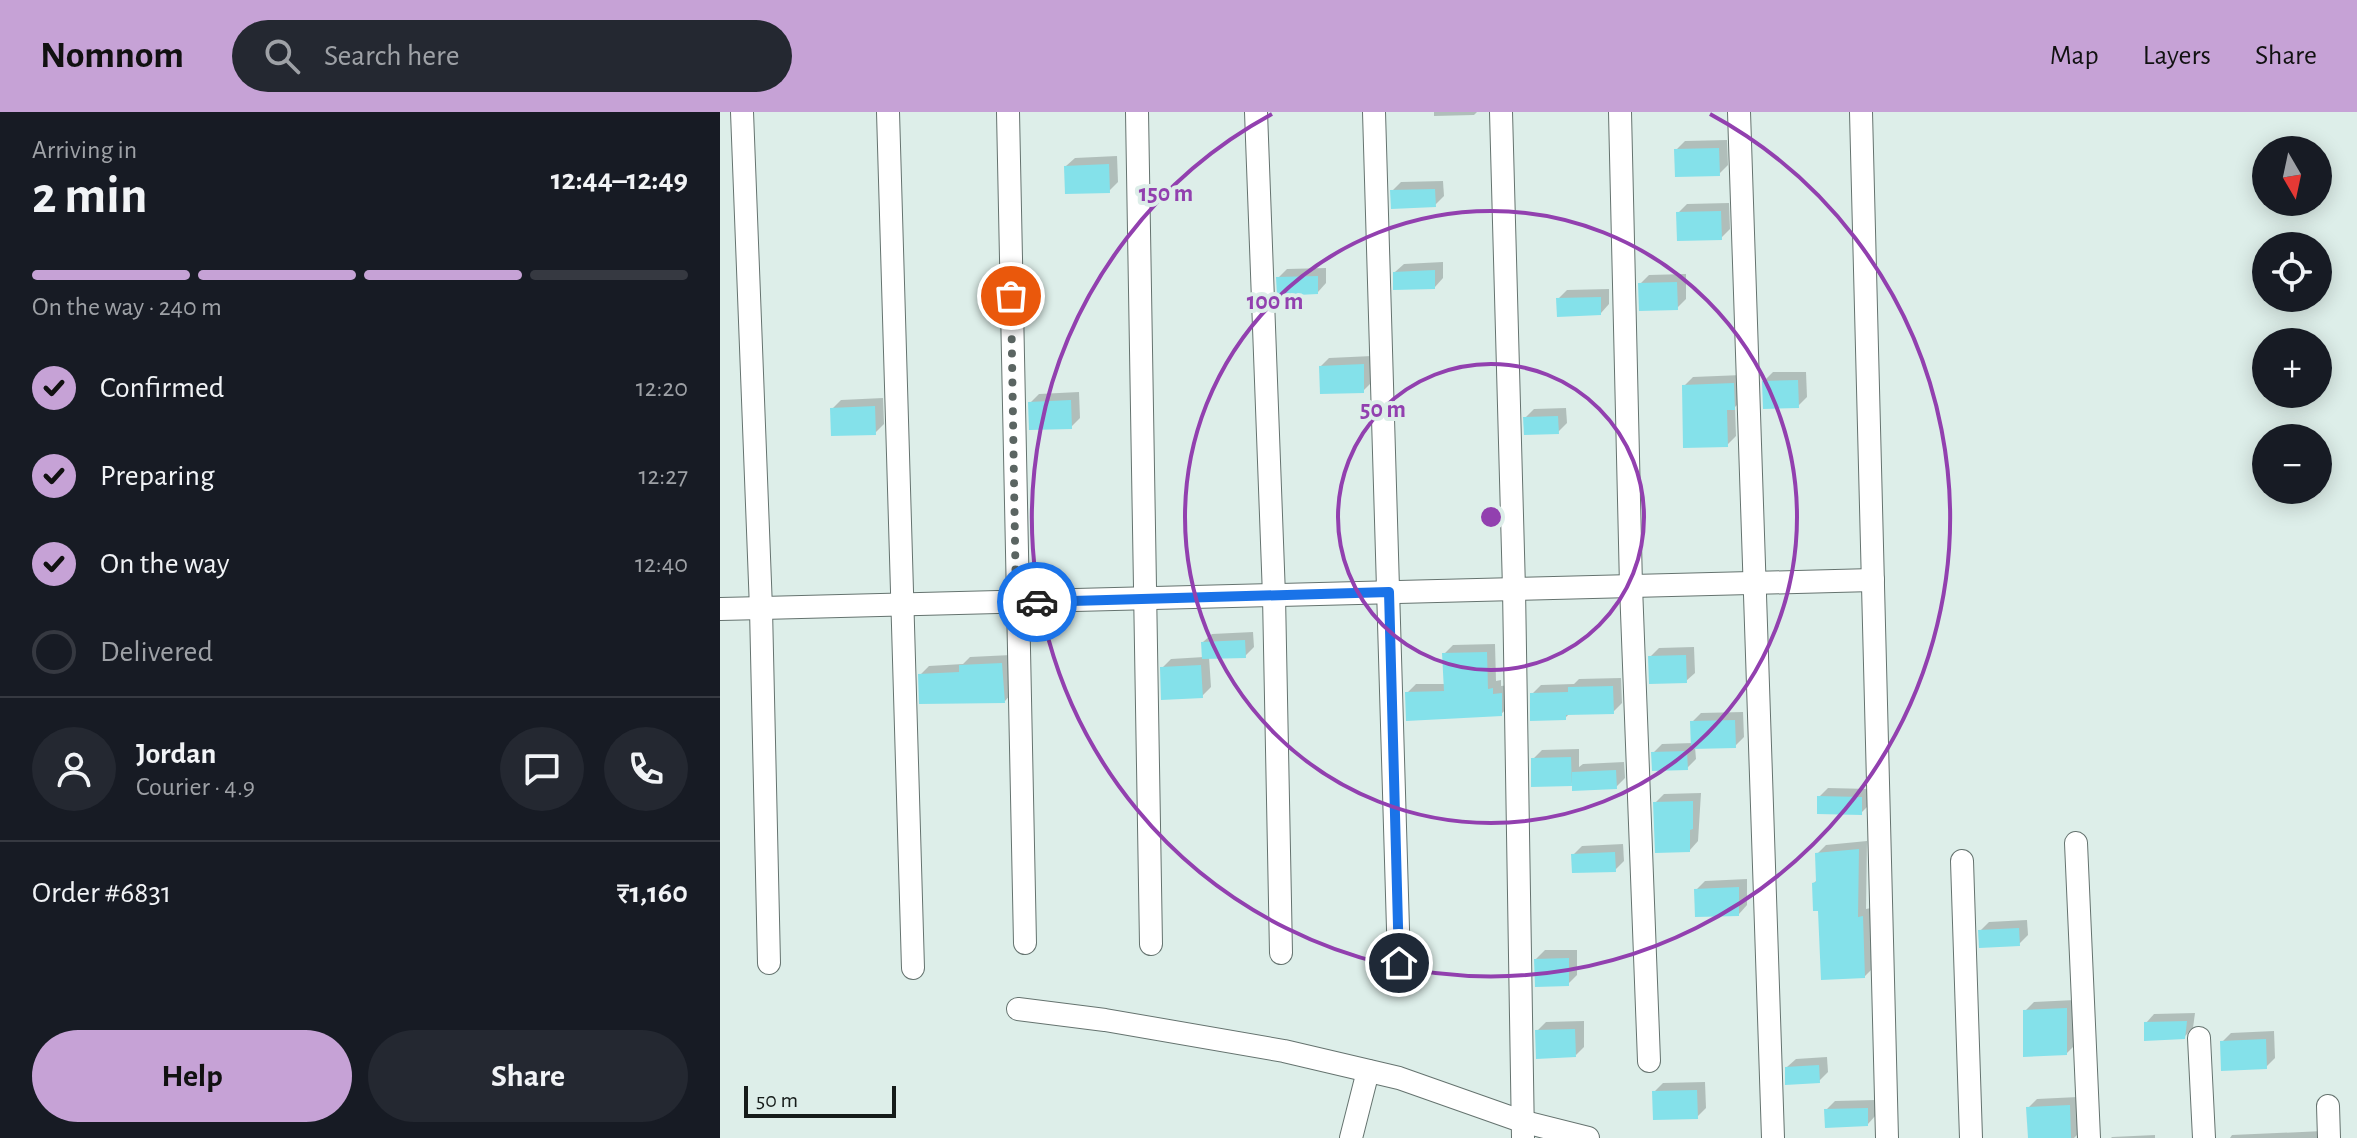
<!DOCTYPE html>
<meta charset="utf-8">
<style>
body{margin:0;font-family:"Alegreya Sans",sans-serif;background:#242831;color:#f1f3f6;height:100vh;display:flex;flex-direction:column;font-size:30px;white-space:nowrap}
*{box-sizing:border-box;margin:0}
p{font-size:26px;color:#9ea1a6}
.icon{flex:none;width:44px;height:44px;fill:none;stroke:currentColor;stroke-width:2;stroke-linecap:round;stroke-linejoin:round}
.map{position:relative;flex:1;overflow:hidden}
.drawer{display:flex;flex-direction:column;background:#171b24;width:720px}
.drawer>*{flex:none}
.needle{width:52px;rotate:171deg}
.buttons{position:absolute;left:1532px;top:24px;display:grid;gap:16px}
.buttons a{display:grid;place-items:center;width:80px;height:80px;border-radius:50%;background:#171b24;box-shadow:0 4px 20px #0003;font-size:40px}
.scale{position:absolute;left:24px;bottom:20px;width:152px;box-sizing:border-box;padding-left:8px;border:4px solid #151b19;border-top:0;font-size:22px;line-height:28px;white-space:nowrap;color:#151b19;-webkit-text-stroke:6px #ddeee9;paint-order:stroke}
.pin{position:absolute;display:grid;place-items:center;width:68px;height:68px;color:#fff;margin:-34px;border:4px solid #fff;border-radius:50%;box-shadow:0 2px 8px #0007}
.courier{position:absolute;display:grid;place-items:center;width:80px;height:80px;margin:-40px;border:6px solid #1a73e8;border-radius:50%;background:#fff;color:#222;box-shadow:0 2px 10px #0007}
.headline em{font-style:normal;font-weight:700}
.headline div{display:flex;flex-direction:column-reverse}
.headline{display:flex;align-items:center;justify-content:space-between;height:136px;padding:0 32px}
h1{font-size:52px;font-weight:700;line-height:60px}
.bar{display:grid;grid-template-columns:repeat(4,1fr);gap:12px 8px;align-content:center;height:96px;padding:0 32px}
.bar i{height:10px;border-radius:6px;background:#363941}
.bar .current{background:#c6a2d6}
.bar p{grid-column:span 4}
.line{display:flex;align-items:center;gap:20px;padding:0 32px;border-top:2px solid #363941}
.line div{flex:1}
.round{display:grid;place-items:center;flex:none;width:84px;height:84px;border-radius:42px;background:#242831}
ol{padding:0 32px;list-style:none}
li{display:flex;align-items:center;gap:24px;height:88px}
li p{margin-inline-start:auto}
li .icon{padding:8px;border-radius:50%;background:#c6a2d6;color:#111;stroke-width:4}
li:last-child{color:#9ea1a6}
li i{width:44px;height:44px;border:4px solid #363941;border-radius:50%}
.primary-button{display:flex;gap:16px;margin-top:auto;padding:16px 32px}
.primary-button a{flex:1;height:92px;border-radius:48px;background:#c6a2d6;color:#111;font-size:32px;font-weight:700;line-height:92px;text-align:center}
.primary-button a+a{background:#242831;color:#f1f3f6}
header{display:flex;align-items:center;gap:48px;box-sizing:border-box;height:112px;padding:0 40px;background:#c6a2d6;color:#111}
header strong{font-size:38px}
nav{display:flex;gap:44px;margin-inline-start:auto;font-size:28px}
.search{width:560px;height:72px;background:#242831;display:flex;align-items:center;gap:20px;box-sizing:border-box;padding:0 28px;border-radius:44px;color:#9ea1a6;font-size:30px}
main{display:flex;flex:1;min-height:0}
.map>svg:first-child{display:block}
.shadow{fill:#0003}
.building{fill:#84e1ea}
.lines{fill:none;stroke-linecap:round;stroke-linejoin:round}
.street-casing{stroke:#65736f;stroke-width:24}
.street{stroke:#fff;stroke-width:22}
.done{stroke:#5b6562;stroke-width:8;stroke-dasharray:0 14.4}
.route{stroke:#1a73e8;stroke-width:10}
.ring{fill:none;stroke:#9240af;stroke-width:4}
.centre{fill:#9240af;stroke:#ddeee9;stroke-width:4}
.ring-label{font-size:24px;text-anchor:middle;font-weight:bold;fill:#9240af;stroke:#ddeee9;stroke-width:8;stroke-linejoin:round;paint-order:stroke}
</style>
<header>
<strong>Nomnom</strong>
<div class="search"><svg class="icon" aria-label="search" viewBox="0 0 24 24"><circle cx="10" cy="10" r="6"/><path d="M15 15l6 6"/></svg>Search here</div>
<nav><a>Map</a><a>Layers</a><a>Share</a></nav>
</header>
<main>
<section class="drawer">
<div class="headline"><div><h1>2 min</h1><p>Arriving in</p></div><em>12:44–12:49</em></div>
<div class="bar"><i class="current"></i><i class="current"></i><i class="current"></i><i></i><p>On the way · 240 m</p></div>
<ol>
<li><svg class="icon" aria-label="check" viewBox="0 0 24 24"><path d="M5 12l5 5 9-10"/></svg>Confirmed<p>12:20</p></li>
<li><svg class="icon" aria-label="check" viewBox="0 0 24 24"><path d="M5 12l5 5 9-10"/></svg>Preparing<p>12:27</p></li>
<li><svg class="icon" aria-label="check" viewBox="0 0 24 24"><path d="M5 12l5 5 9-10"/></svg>On the way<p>12:40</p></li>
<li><i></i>Delivered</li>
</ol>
<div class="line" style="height:144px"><a class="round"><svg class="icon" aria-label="person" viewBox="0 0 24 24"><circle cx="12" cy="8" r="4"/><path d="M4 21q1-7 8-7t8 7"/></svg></a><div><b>Jordan</b><p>Courier · 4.9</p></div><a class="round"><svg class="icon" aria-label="chat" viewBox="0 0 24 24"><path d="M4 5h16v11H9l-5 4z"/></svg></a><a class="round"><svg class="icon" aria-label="phone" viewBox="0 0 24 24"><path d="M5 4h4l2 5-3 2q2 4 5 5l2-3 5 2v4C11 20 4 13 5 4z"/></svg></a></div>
<div class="line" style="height:104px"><div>Order #6831</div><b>₹1,160</b></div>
<div class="primary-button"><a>Help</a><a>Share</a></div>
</section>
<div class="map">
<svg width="1637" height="1026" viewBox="0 0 1637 1026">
<rect width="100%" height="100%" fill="#ddeee9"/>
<g class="shadow">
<path d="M714 0H757L754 3 714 4Z"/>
<path d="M1007 28 1008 53 999 62 956 38 965 29Z"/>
<path d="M397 44 398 70 389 79 346 54 355 46Z"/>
<path d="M723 69 724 84 715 93 672 79 681 70Z"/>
<path d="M1009 91 1010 117 1001 126 958 101 967 92Z"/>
<path d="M723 150V166L715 175 675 160 684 152Z"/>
<path d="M606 156V171L598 180 558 166 567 157Z"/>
<path d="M966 162V187L957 196 920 172 929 163Z"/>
<path d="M889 177V192L881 201 838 187 847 178Z"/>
<path d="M652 244V270L643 279 601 254 609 246Z"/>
<path d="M1053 260H1086L1087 285 1078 294 1044 269Z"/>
<path d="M1022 263 1023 287 1015 295 1016 324 1007 333 964 274 973 265Z"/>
<path d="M359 280 360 306 351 315 310 291 319 282Z"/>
<path d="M163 286 164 312 155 321 112 297 121 288Z"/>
<path d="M846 296 847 311 838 320 805 306 814 297Z"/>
<path d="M533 520 534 535 525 544 489 545 491 575 482 584 442 556 451 547 484 545 483 530 492 522Z"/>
<path d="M775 532 776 569 781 568V574L790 573V594L781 602 687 581 696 572H725L724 542 733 533Z"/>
<path d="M974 535 975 561 966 569 930 545 939 536Z"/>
<path d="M291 543 293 580 285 589 200 563 209 554 243 552 250 545Z"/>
<path d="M901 566 902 591 893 600 850 601 845 606 812 582 821 573 854 572 859 567Z"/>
<path d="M1023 600 1024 625 1015 634 975 635 976 647 967 656 933 641 942 632 973 631 972 610 981 601Z"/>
<path d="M859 637V655L863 652 904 650 905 666 896 675 854 668 851 672 813 647 822 638Z"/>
<path d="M1108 676 1150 677V692L1141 701 1099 685Z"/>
<path d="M981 681 978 729 970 738 935 691 944 682Z"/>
<path d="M1147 729 1146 797 1151 796 1153 856 1144 865 1094 771 1098 767 1097 742 1106 733Z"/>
<path d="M903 732 904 749 895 758 853 743 862 734Z"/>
<path d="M1027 767V793L1019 802 976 778 985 769Z"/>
<path d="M1307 808 1308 823 1299 832 1260 819 1269 810Z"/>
<path d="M825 838H857V863L848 872 816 847Z"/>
<path d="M1355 888V933L1346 942 1305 899 1314 890Z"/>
<path d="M1475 901 1473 916 1464 925 1426 911 1434 902Z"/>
<path d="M864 909V935L856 943 817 919 826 910Z"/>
<path d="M1554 919 1555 946 1546 955 1502 930 1511 921Z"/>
<path d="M1107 945 1108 960 1099 969 1067 955 1076 947Z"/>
<path d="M985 970 986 996 977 1005 934 980 943 971Z"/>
<path d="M1358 985 1360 1020 1354 1026H1310L1308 996 1317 987Z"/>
<path d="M1156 988V1003L1148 1012 1106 998 1115 989Z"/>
<path d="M1603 1019 1604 1026H1510L1512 1023Z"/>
<path d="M1435 1023V1026H1391L1392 1025Z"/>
</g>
<g class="building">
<path d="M999 36 1000 64 955 65 954 37Z"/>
<path d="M389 52 390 81 345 82 344 54Z"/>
<path d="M715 77 716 95 671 97 670 78Z"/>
<path d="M1001 99 1002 128 957 129 956 100Z"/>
<path d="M715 158V177L673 178V160Z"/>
<path d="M598 164V182L557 184 556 165Z"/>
<path d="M957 170 958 198 919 199 918 171Z"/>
<path d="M881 185V203L837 205 836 186Z"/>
<path d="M644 252V281L600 282 599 254Z"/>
<path d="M1078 268 1079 296 1043 297 1042 269Z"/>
<path d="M1014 271 1015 298H1007L1008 335 963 336 962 273Z"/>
<path d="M351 288 352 317 309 318 308 290Z"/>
<path d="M155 294 156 323 111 324 110 296Z"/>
<path d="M838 304 839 322 804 323 803 305Z"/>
<path d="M525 528 526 546 482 547 481 530Z"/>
<path d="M767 540 768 577 773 576V582L782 581V604L686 609 685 580 724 579 722 541Z"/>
<path d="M966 543 967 571 929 572 928 544Z"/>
<path d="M282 551 285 591 199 592 198 562 239 560V553Z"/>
<path d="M481 553 483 586 441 588 440 555Z"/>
<path d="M893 574 894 602 846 603V608L810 609V581L848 580V575Z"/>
<path d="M1015 608 1016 636 971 637 970 609Z"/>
<path d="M967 639 968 658 932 659 931 640Z"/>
<path d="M851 645 852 674 811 675V646Z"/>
<path d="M896 658 897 677 852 679V660Z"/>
<path d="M1097 684 1142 685V703L1097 702Z"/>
<path d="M973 689V717L970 718V740L935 741 933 690Z"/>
<path d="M1139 737 1138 805 1143 804 1145 866 1101 868 1098 799H1093L1092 771 1096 770 1095 741Z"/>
<path d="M895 740 896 760 852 761 851 742Z"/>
<path d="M1019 775V804L975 805 974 777Z"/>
<path d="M1299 816 1300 834 1259 836 1258 818Z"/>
<path d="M849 846V874L815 875 814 847Z"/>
<path d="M1347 896V943L1303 945V898Z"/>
<path d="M1467 909 1465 927 1424 929V910Z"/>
<path d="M855 917 856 945 816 947 815 918Z"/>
<path d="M1546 927 1547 957 1501 959 1500 929Z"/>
<path d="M1099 953 1100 971 1065 973V955Z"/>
<path d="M977 978 978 1007 933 1008 932 979Z"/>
<path d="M1350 993 1351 1026H1308L1306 995Z"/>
<path d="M1148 996V1014L1105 1016 1104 997Z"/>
</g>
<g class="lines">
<defs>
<g id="street">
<path d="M22 0 41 497 49 851"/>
<path d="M168 0 193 856"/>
<path d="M288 0 305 831"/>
<path d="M417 0 431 832"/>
<path d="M536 0 554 484 561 841"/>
<path d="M654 0 679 851"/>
<path d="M781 0 794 477 803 1026"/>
<path d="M900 0 911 474 929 949"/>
<path d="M1019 0 1053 1026"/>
<path d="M1141 0 1167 1026"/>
<path d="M0 497 1153 468"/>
<path d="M1356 731 1369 1026"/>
<path d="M1242 749 1251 1026"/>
<path d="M298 897 385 908 564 939 679 966 801 1009 868 1026"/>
<path d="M1479 926 1484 1026"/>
<path d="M1608 994 1609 1026"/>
<path d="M631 1026 648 959"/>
</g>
</defs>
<use href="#street" class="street-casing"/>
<use href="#street" class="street"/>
</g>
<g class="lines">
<path class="done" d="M291 184 296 490H317"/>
<path class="route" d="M317 490 669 480 679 851"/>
</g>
<g class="ring">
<circle cx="771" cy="405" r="153"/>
<circle cx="771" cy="405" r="306"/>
<path d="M990 2A459 459 0 1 1 552 2"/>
</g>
<circle cx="771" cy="405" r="12" class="centre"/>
<g class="ring-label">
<text x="446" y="89">150 m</text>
<text x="555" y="197">100 m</text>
<text x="663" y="305">50 m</text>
</g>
</svg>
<div class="buttons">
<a><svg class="needle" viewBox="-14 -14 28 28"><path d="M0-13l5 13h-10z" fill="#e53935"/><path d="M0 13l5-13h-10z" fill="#9ea1a6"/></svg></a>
<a><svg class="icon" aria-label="locate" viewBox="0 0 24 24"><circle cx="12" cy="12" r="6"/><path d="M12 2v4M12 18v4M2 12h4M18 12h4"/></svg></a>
<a>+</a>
<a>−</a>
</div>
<div class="scale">50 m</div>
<div class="pin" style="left:291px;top:184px;background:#ea580c"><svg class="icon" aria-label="bag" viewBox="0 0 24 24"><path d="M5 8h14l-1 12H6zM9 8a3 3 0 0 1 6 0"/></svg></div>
<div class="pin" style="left:679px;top:851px;background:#1f2937"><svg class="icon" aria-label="home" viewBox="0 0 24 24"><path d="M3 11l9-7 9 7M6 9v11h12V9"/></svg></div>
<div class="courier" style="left:317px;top:490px"><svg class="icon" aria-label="car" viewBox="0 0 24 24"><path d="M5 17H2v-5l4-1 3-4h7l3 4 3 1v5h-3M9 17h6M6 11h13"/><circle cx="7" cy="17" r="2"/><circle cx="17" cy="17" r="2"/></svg></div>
</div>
</main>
